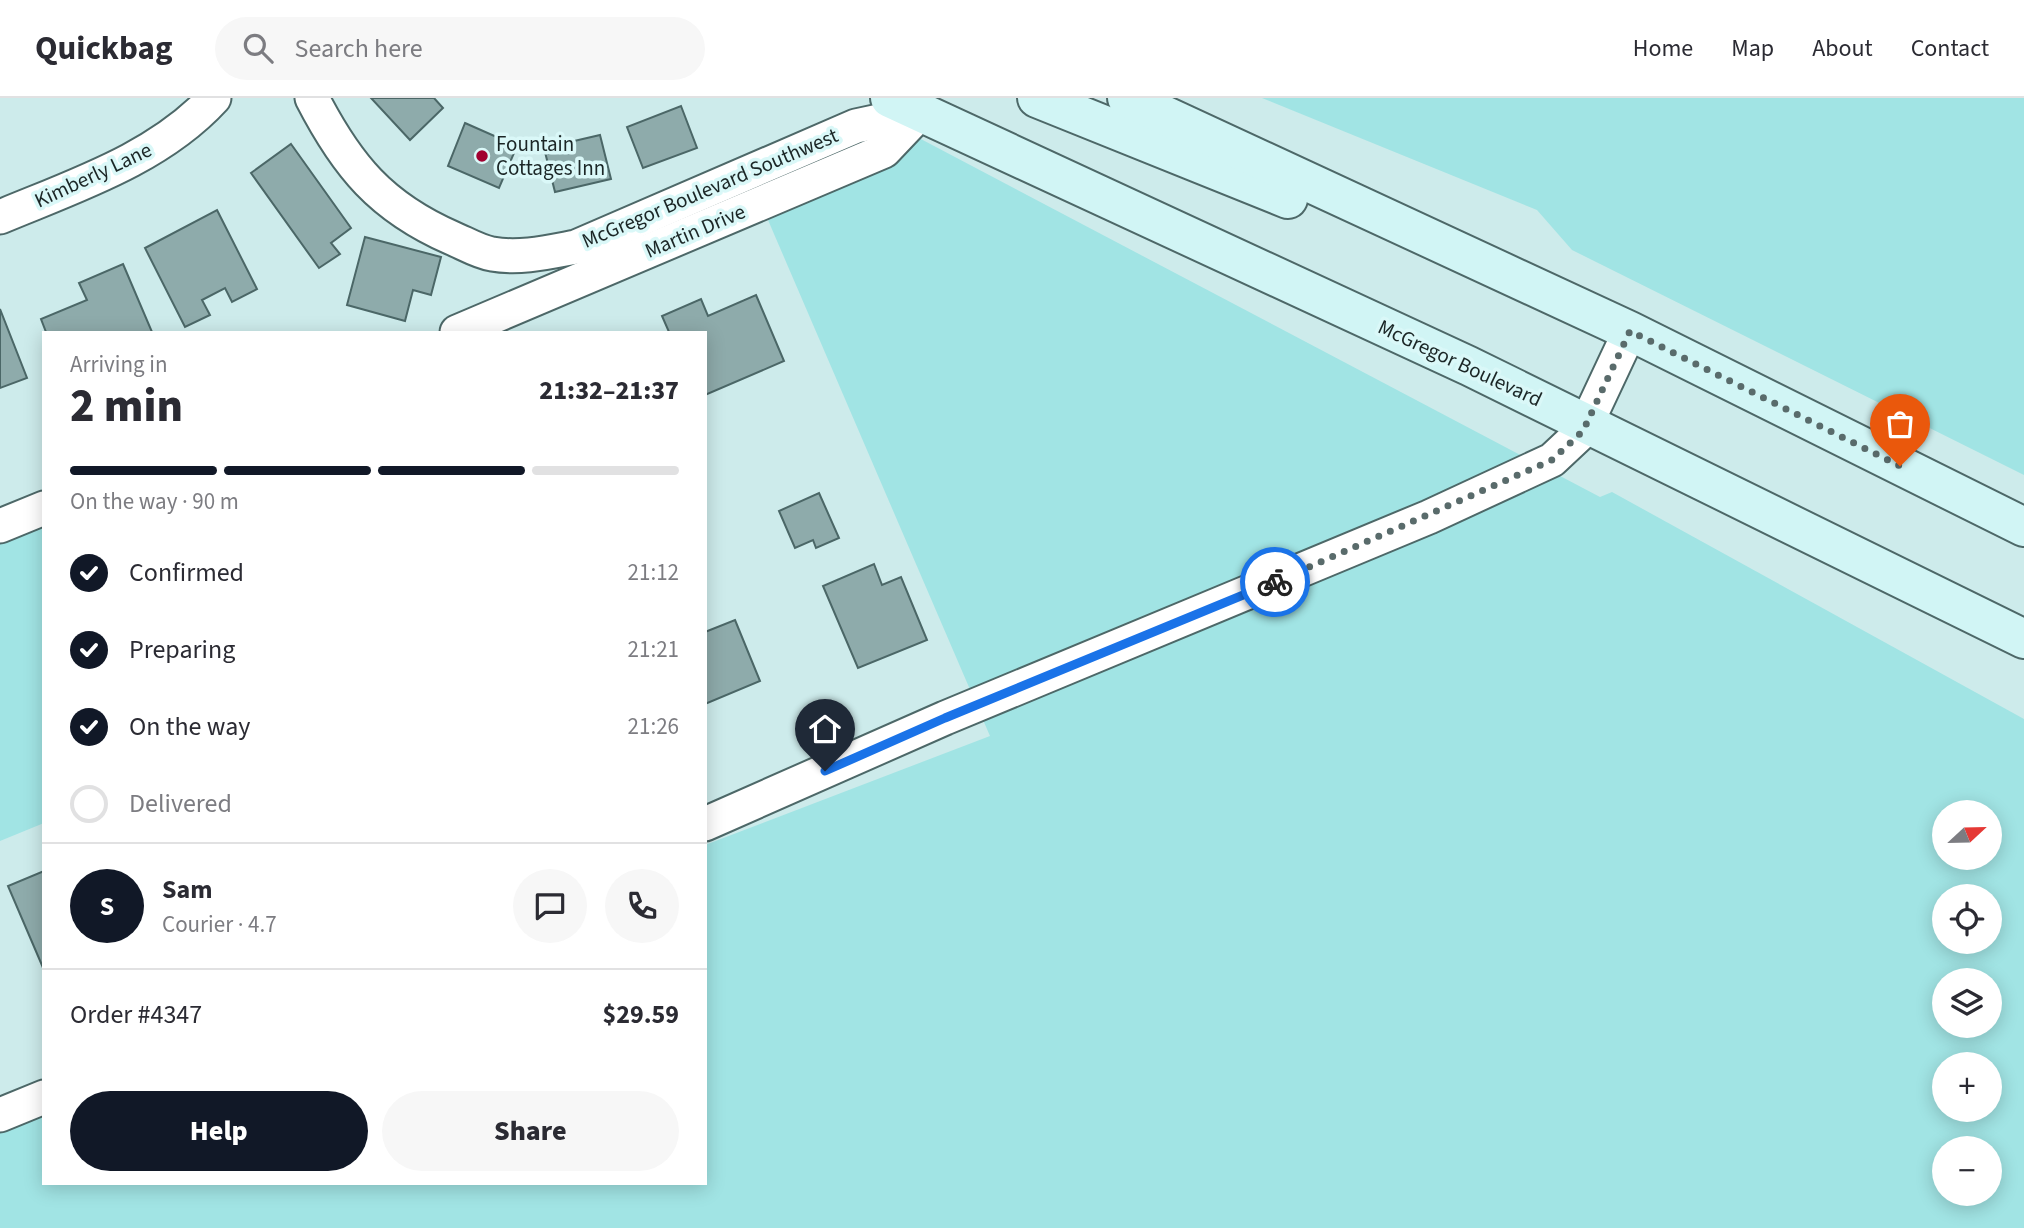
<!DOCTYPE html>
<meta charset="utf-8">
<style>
body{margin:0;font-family:"Source Sans 3",sans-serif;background:#f7f7f7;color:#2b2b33;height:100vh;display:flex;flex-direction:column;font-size:26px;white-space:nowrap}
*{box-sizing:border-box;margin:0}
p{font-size:23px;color:#7c7c81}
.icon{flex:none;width:38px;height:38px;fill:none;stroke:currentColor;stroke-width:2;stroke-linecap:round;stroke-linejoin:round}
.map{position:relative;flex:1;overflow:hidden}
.details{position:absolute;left:42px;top:233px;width:665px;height:854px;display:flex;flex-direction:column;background:#fff;border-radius:0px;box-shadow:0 4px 18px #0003}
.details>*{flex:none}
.needle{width:46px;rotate:68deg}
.controls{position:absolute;left:1932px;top:702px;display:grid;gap:14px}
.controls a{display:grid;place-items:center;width:70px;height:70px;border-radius:50%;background:#fff;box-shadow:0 4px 18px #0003;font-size:35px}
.pin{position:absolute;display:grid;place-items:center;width:60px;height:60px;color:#fff;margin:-72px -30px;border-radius:50% 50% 50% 0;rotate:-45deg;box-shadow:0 0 7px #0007}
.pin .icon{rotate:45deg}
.courier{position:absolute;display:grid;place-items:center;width:70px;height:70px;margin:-35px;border:5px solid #1a73e8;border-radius:50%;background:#fff;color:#222;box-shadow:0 2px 9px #0007}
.head em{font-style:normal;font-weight:800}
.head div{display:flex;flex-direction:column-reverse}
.head{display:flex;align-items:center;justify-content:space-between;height:119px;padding:0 28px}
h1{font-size:46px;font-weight:800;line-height:52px}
.bar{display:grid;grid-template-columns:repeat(4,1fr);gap:10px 7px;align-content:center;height:84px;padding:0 28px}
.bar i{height:9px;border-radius:5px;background:#e1e1e2}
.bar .current{background:#111827}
.bar p{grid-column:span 4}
.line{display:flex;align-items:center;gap:18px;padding:0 28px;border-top:2px solid #e1e1e2}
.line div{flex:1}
.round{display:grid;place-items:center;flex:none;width:74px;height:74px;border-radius:37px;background:#f7f7f7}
ol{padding:0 28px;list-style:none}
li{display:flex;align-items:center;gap:21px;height:77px}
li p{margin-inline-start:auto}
li .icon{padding:7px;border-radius:50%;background:#111827;color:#fff;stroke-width:4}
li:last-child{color:#7c7c81}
li i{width:38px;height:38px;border:4px solid #e1e1e2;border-radius:50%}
.primary-button{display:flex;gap:14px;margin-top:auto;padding:14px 28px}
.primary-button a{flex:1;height:80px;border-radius:42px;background:#111827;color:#fff;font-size:28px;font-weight:800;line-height:80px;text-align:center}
.primary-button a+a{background:#f7f7f7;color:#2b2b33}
header{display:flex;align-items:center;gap:42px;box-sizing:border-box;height:98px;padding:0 35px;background:#fff;border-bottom:2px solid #e1e1e2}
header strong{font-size:33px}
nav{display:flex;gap:38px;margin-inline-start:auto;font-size:24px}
.search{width:490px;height:63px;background:#f7f7f7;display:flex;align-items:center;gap:18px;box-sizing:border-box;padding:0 24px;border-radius:38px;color:#7c7c81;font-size:26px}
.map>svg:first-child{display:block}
.green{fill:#a1e4e4;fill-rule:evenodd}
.building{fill:#8eabab;stroke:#4b6767;stroke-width:2}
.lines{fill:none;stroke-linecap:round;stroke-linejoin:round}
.street-casing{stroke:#4d6868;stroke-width:37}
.secondary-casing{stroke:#4d6868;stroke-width:42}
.street{stroke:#fff;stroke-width:33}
.secondary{stroke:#d1f5f5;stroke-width:38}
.done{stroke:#596b6b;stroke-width:7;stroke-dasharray:0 12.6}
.route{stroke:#1a73e8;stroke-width:9}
.poi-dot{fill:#a10130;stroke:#daf8f8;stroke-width:2.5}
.labels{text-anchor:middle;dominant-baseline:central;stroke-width:7;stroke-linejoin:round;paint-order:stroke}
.poi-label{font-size:21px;fill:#1b2626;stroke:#daf8f8;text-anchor:start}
.street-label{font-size:21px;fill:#1b2626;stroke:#daf8f8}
</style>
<header>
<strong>Quickbag</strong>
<div class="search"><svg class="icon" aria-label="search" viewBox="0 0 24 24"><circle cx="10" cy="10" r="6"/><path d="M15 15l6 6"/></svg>Search here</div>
<nav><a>Home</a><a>Map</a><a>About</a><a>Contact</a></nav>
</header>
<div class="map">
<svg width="2024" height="1130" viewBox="0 0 2024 1130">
<rect width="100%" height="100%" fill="#cdebeb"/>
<g class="green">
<path d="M1262 0H2024V377L1572 152 1537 112Z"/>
<path d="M917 39 1600 399 1612 394 2024 621V1130H0V1026L44 1006V1085H705V747L990 638 768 122ZM1944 714H1990V760H1944ZM1944 798H1990V844H1944ZM1944 882H1990V928H1944ZM1944 966H1990V1012H1944ZM1944 1050H1990V1096H1944Z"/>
<path d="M44 415V725L0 743V431Z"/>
</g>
<g class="building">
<path d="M371 0H434L443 10 410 42Z"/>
<path d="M681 8 697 50 643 70 627 29Z"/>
<path d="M465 25 517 48 499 90 448 68Z"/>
<path d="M600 37 611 81 555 94 544 50Z"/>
<path d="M291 46 351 130 331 145 340 156 319 170 251 75Z"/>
<path d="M217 112 257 191 232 204 225 190 202 202 210 217 185 229 145 150Z"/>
<path d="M365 139 441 159 431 197 413 192 405 223 347 207Z"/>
<path d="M123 166 152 234H46L41 221 87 202 79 185Z"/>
<path d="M756 197 784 263 705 297V234H669L662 218 701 201 708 218Z"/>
<path d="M0 211 27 280 0 290Z"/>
<path d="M819 395 839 440 816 450 813 442 795 450 779 413Z"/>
<path d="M874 466 882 487 901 479 927 542 858 570 823 488Z"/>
<path d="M735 522 760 583 705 606V534Z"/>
<path d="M44 773V872L8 788Z"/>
</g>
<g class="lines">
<defs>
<g id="street">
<path d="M312 0C347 68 381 109 452 140 464 145 479 154 492 156 520 161 549 154 576 149L856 28 921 14"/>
<path d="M0 119C74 88 158 61 214 0"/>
<path d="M457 234 884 53 921 14"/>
<path d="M0 428 44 410"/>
<path d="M705 726 945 620 1429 419 1552 362 1583 333 1630 233"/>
<path d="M0 1017 44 999"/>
</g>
<g id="secondary">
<path d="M890 0 1469 268 2024 541"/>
<path d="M1037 0 1288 101"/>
<path d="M1127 0 1630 233 2024 429"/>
</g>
</defs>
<use href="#street" class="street-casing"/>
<use href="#secondary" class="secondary-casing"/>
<use href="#street" class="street"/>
<use href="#secondary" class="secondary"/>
</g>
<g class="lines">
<path class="done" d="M1275 484 1552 362 1583 333 1630 233 1900 368"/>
<path class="route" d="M825 673 945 620 1275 484"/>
</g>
<circle class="poi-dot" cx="482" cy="58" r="7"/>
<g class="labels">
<g class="poi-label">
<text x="496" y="46">Fountain<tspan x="496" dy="24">Cottages Inn</tspan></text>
</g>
<g class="street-label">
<text transform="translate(93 77) rotate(-25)">Kimberly Lane</text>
<text transform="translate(710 90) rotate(-23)">McGregor Boulevard Southwest</text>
<text transform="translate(695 133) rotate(-23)">Martin Drive</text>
<text transform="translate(1460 265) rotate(25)">McGregor Boulevard</text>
</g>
</g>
</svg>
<div class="controls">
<a><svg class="needle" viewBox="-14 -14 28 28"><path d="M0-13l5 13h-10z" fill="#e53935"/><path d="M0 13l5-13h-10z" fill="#7c7c81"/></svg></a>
<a><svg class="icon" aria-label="locate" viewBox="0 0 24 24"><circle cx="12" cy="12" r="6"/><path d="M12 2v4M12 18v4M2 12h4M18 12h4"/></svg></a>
<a><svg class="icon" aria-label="layers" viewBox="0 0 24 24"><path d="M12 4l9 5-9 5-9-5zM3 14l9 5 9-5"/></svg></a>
<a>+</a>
<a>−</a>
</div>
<div class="pin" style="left:1900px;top:368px;background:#ea580c"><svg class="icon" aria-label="bag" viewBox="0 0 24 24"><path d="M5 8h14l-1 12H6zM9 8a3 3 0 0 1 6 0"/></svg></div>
<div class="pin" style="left:825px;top:673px;background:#1f2937"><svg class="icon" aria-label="home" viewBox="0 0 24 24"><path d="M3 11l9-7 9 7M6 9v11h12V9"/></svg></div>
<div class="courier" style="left:1275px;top:484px"><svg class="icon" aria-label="bike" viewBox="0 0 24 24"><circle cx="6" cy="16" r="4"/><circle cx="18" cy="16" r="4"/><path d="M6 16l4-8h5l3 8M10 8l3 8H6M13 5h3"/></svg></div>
<section class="details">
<div class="head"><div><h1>2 min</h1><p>Arriving in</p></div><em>21:32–21:37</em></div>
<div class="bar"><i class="current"></i><i class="current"></i><i class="current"></i><i></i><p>On the way · 90 m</p></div>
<ol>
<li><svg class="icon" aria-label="check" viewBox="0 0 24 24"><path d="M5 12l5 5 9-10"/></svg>Confirmed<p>21:12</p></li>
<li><svg class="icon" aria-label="check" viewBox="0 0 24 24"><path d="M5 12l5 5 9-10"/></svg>Preparing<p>21:21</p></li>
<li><svg class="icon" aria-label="check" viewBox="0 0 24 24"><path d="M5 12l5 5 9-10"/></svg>On the way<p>21:26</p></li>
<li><i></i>Delivered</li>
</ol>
<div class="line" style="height:126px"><b class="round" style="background:#111827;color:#fff">S</b><div><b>Sam</b><p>Courier · 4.7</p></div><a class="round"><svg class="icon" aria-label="chat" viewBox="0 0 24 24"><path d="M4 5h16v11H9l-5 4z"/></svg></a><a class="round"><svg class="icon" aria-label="phone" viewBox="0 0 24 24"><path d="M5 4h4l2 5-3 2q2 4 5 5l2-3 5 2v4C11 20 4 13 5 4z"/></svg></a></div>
<div class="line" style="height:91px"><div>Order #4347</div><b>$29.59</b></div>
<div class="primary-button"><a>Help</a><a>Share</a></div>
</section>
</div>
